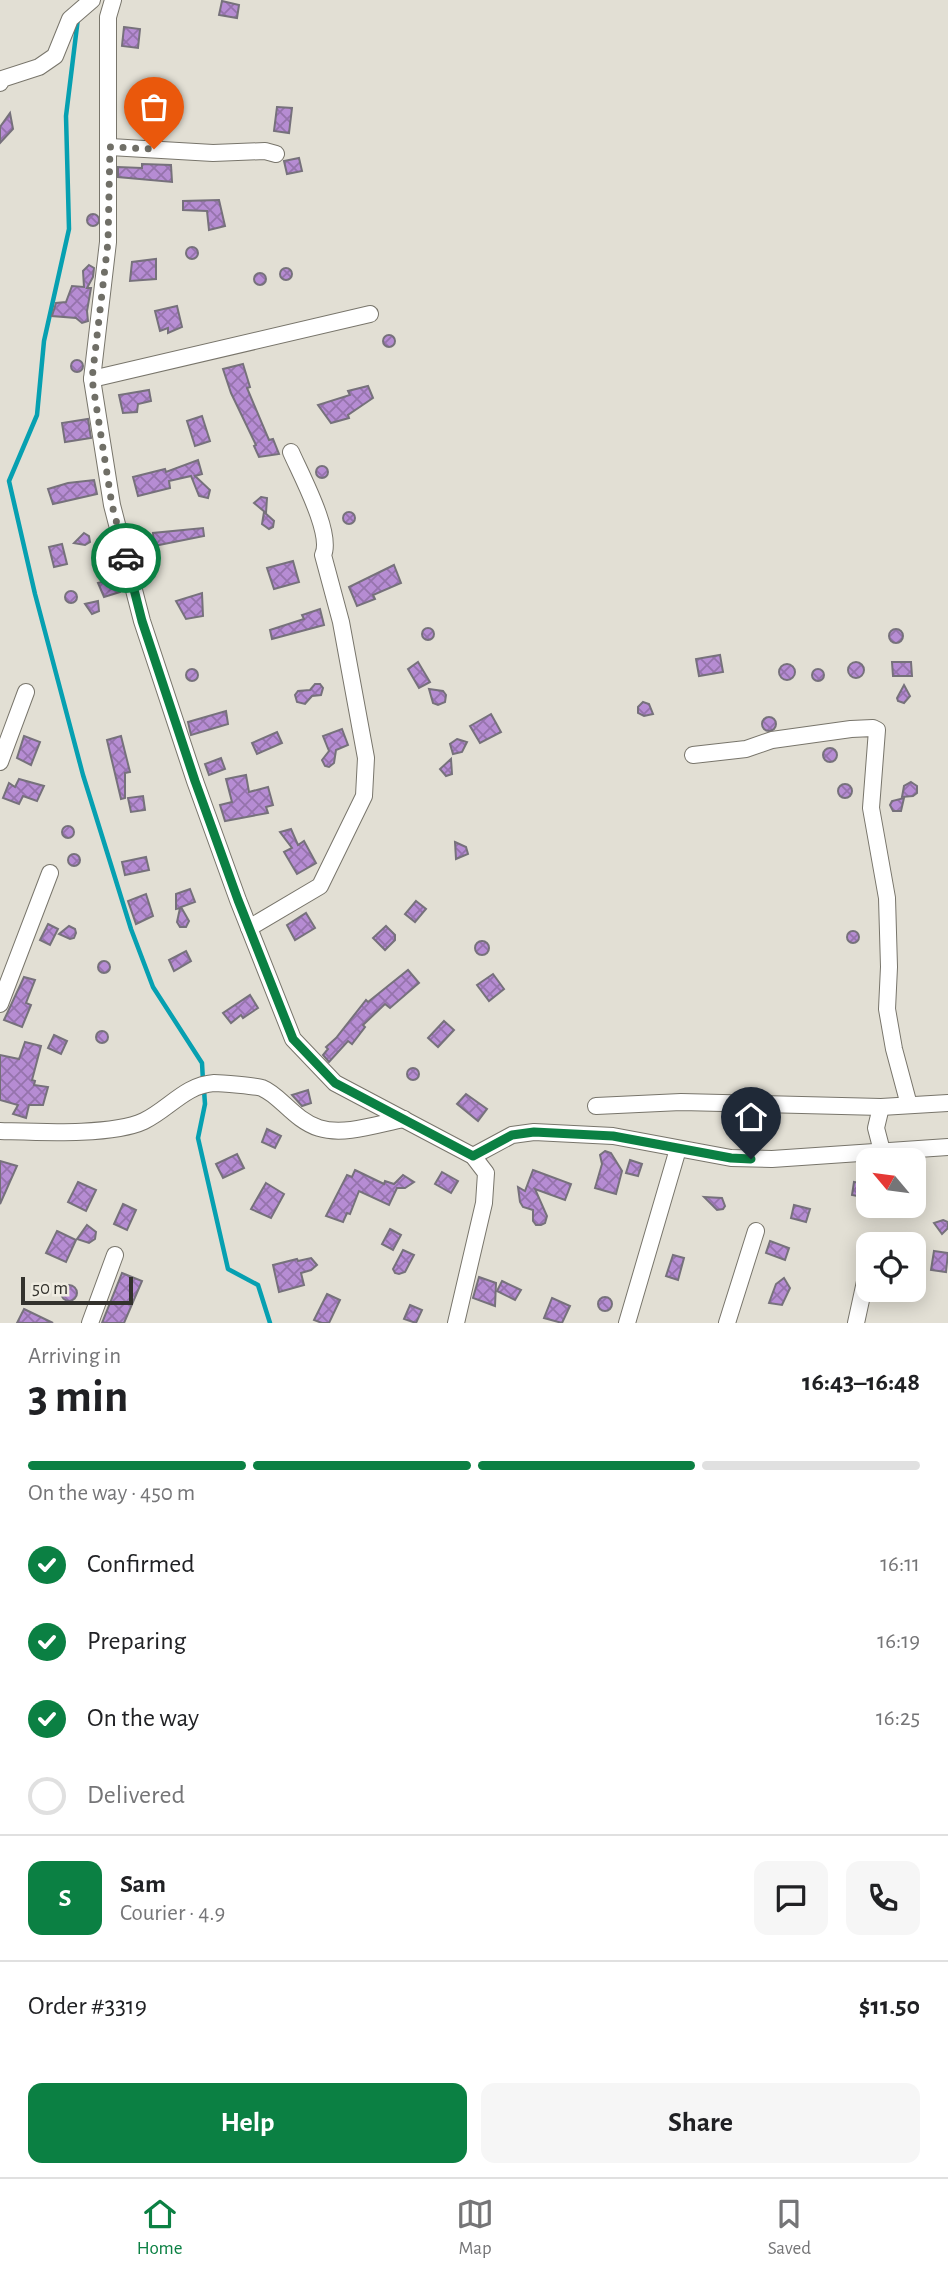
<!DOCTYPE html>
<meta charset="utf-8">
<style>
body{margin:0;font-family:"Alegreya Sans",sans-serif;background:#f6f6f6;color:#202124;height:100vh;display:flex;flex-direction:column;font-size:26px;white-space:nowrap}
*{box-sizing:border-box;margin:0}
p{font-size:23px;color:#757577}
.icon{flex:none;width:38px;height:38px;fill:none;stroke:currentColor;stroke-width:2;stroke-linecap:round;stroke-linejoin:round}
.map{position:relative;height:1323px;overflow:hidden}
.drawer{display:flex;flex-direction:column;background:#fff;flex:1}
.drawer>*{flex:none}
.needle{width:46px;rotate:299deg}
.fabs{position:absolute;left:856px;top:1148px;display:grid;gap:14px}
.fabs a{display:grid;place-items:center;width:70px;height:70px;border-radius:14px;background:#fff;box-shadow:0 4px 18px #0003;font-size:35px}
.scale{position:absolute;left:21px;bottom:18px;width:112px;box-sizing:border-box;padding-left:7px;border:4px solid #33322d;border-top:0;font-size:19px;line-height:24px;white-space:nowrap;color:#33322d;-webkit-text-stroke:5px #efece1;paint-order:stroke}
.pin{position:absolute;display:grid;place-items:center;width:60px;height:60px;color:#fff;margin:-72px -30px;border-radius:50% 50% 50% 0;rotate:-45deg;box-shadow:0 0 7px #0007}
.pin .icon{rotate:45deg}
.courier{position:absolute;display:grid;place-items:center;width:70px;height:70px;margin:-35px;border:5px solid #0b8043;border-radius:50%;background:#fff;color:#222;box-shadow:0 2px 9px #0007}
.head em{font-style:normal;font-weight:700}
.head div{display:flex;flex-direction:column-reverse}
.head{display:flex;align-items:center;justify-content:space-between;height:119px;padding:0 28px}
h1{font-size:46px;font-weight:700;line-height:52px}
.bar{display:grid;grid-template-columns:repeat(4,1fr);gap:10px 7px;align-content:center;height:84px;padding:0 28px}
.bar i{height:9px;border-radius:5px;background:#e0e0e0}
.bar .current{background:#0b8043}
.bar p{grid-column:span 4}
.line{display:flex;align-items:center;gap:18px;padding:0 28px;border-top:2px solid #e0e0e0}
.line div{flex:1}
.round{display:grid;place-items:center;flex:none;width:74px;height:74px;border-radius:14px;background:#f6f6f6}
ol{padding:0 28px;list-style:none}
li{display:flex;align-items:center;gap:21px;height:77px}
li p{margin-inline-start:auto}
li .icon{padding:7px;border-radius:50%;background:#0b8043;color:#fff;stroke-width:4}
li:last-child{color:#757577}
li i{width:38px;height:38px;border:4px solid #e0e0e0;border-radius:50%}
.cta{display:flex;gap:14px;margin-top:auto;padding:14px 28px}
.cta a{flex:1;height:80px;border-radius:14px;background:#0b8043;color:#fff;font-size:28px;font-weight:700;line-height:80px;text-align:center}
.cta a+a{background:#f6f6f6;color:#202124}
.dock{display:flex;justify-content:space-around;align-items:center;height:98px;border-top:2px solid #e0e0e0;background:#fff;font-size:19px;color:#757577}
.dock a{display:grid;justify-items:center;gap:4px}
.dock .current{color:#0b8043}
.map>svg:first-child{display:block}
.lines{fill:none;stroke-linecap:round;stroke-linejoin:round}
.stream{stroke:#06a0b1;stroke-width:4.5}
.building{fill:url(#building-cross-hatch);stroke:#76717b;stroke-width:2}
.minor-casing{stroke:#78756b;stroke-width:18}
.minor{stroke:#fff;stroke-width:16}
.done{stroke:#706f67;stroke-width:7;stroke-dasharray:0 12.6}
.route{stroke:#0b8043;stroke-width:9}
</style>
<div class="map">
<svg width="948" height="1323" viewBox="0 0 948 1323">
<defs>
<pattern id="building-cross-hatch" width="8" height="8" patternUnits="userSpaceOnUse" patternTransform="scale(1.75)"><rect width="8" height="8" fill="#b68cd3"/><path d="M0 0l8 8M0 8l8-8" fill="none" stroke="#9573ac"/></pattern>
</defs>
<rect width="100%" height="100%" fill="#e2dfd4"/>
<g class="lines">
<g class="stream">
<path d="M78 18 66 116 69 229 44 341 37 415 9 481 35 594 83 775 131 929 153 987 202 1063 203 1081"/>
<path d="M204 1090 205 1104 198 1138 228 1269 258 1285 270 1323"/>
</g>
</g>
<g class="building">
<path d="M222 1 239 5 237 18 219 15Z"/>
<path d="M124 27 140 29 138 48 122 46Z"/>
<path d="M277 107 292 108 289 133 274 131Z"/>
<path d="M10 113 13 129 0 143V127Z"/>
<path d="M299 158 302 171 287 174 284 161Z"/>
<path d="M142 164 171 165 172 182 118 177V167L142 168Z"/>
<path d="M219 200 225 226 209 230 207 211 183 210V201Z"/>
<circle cx="93" cy="220" r="6"/>
<circle cx="192" cy="253" r="6"/>
<path d="M156 259V279L130 281 132 262Z"/>
<path d="M89 265 94 268 93 277 87 288H91L87 311 88 321 82 323 76 318 52 316 56 303 66 302 72 286 84 287 83 271Z"/>
<circle cx="286" cy="274" r="6"/>
<circle cx="260" cy="279" r="6"/>
<path d="M177 306 182 327 168 333V328L160 331 155 311Z"/>
<circle cx="389" cy="341" r="6"/>
<circle cx="77" cy="366" r="6"/>
<path d="M243 364 250 387 247 388 269 440 273 439 279 454 259 457 254 446 256 445 231 393 223 369Z"/>
<path d="M368 386 373 398 348 415 349 418 331 423 318 405 350 395 348 391Z"/>
<path d="M149 390 151 401 138 404 137 412 123 413 119 395Z"/>
<path d="M202 416 210 441 195 446 187 421Z"/>
<path d="M88 419 91 438 65 442 62 423Z"/>
<path d="M198 460 202 474 195 476 210 490 208 498 199 496 191 476 169 481 170 488 138 496 133 477 165 469 166 472Z"/>
<circle cx="322" cy="472" r="6"/>
<path d="M94 480 97 494 53 504 48 489 68 483Z"/>
<path d="M261 497 267 498 266 513 254 503Z"/>
<circle cx="349" cy="518" r="6"/>
<path d="M264 512 274 521 273 527 269 529 262 524Z"/>
<path d="M203 528 204 536 154 546 153 533Z"/>
<path d="M84 533 89 536 90 542 85 545 74 543Z"/>
<path d="M62 544 67 564 54 567 49 547Z"/>
<path d="M293 561 299 582 274 589 267 568Z"/>
<path d="M394 565 401 583 373 595 375 599 357 606 349 587Z"/>
<path d="M118 578 120 592 104 597 98 583Z"/>
<circle cx="71" cy="597" r="6"/>
<path d="M202 593 203 616 186 619 176 601Z"/>
<path d="M98 601 99 611 92 614 85 604Z"/>
<path d="M320 609 324 625 272 639 270 630 304 619 302 615Z"/>
<circle cx="428" cy="634" r="6"/>
<circle cx="896" cy="636" r="7"/>
<path d="M720 655 723 672 699 676 696 659Z"/>
<path d="M418 662 430 682 419 688 408 669Z"/>
<path d="M892 662H911L912 676H893Z"/>
<circle cx="856" cy="670" r="8"/>
<circle cx="787" cy="672" r="8"/>
<circle cx="818" cy="675" r="6"/>
<circle cx="192" cy="675" r="6"/>
<path d="M315 684H320L323 688 321 695 312 696 305 704 297 702 295 695 298 691 310 690Z"/>
<path d="M904 685 910 696 904 703 898 701 897 698Z"/>
<path d="M429 689 443 691 446 695 445 702 438 705 433 703Z"/>
<path d="M643 702 649 704 653 714 644 716 638 713V707Z"/>
<path d="M226 711 228 724 191 735 188 722Z"/>
<path d="M491 714 501 732 480 743 470 726Z"/>
<circle cx="769" cy="724" r="7"/>
<path d="M342 729 348 745 336 750 334 763 329 767 325 766 322 760 329 751 323 736Z"/>
<path d="M277 732 282 743 257 754 252 743Z"/>
<path d="M24 736 40 742 31 765 17 758Z"/>
<path d="M121 736 130 772 125 773V798L121 799 107 740Z"/>
<path d="M457 739 467 742 462 752 453 754 450 744Z"/>
<circle cx="830" cy="755" r="7"/>
<path d="M221 758 225 769 209 775 205 764Z"/>
<path d="M451 759 452 774 446 776 440 769Z"/>
<path d="M246 775 249 792 268 787 273 805 266 807 268 813 225 821 220 805 232 802 226 779Z"/>
<path d="M19 779 44 786 37 801 23 796 19 804 3 798 9 783 15 787Z"/>
<path d="M911 782 917 786V793L913 796 902 797 904 786Z"/>
<circle cx="845" cy="791" r="7"/>
<path d="M143 796 145 810 131 812 128 798Z"/>
<path d="M904 798 901 811H893L890 805 892 801Z"/>
<circle cx="68" cy="832" r="6"/>
<path d="M291 829 298 845 304 841 316 863 297 874 284 852 292 848 280 832Z"/>
<path d="M455 842 466 847 468 854 456 859Z"/>
<circle cx="74" cy="860" r="6"/>
<path d="M146 857 149 870 125 875 122 862Z"/>
<path d="M190 889 195 902 181 907 189 921 186 927H180L177 922 180 908 176 909V894Z"/>
<path d="M146 894 153 916 136 924 128 901Z"/>
<path d="M416 901 426 909 415 922 405 914Z"/>
<path d="M306 913 315 928 295 940 287 925Z"/>
<path d="M48 924 58 929 50 945 40 940Z"/>
<path d="M69 926 75 929 76 933 74 938 70 939 59 934Z"/>
<path d="M386 926 395 935V940L385 950 373 938Z"/>
<circle cx="853" cy="937" r="6"/>
<circle cx="482" cy="948" r="7"/>
<path d="M186 951 191 961 174 971 169 960Z"/>
<circle cx="104" cy="967" r="6"/>
<path d="M408 970 419 983 390 1008 385 1004 363 1025 365 1027 352 1044 348 1041 329 1062 323 1055 328 1049 326 1047 336 1038 366 1000 368 1002Z"/>
<path d="M493 974 504 989 489 1001 477 985Z"/>
<path d="M24 977 35 980 26 1003 31 1005 22 1027 4 1020Z"/>
<path d="M250 995 258 1008 243 1018 241 1015 231 1023 223 1013Z"/>
<path d="M444 1021 454 1030 438 1047 428 1038Z"/>
<circle cx="102" cy="1037" r="6"/>
<path d="M54 1035 67 1041 61 1054 48 1048Z"/>
<path d="M25 1042 41 1046 32 1080 35 1081 34 1085 48 1087 43 1105H29L26 1118 13 1114 18 1105 0 1100V1055L19 1059Z"/>
<circle cx="413" cy="1074" r="6"/>
<path d="M308 1090 311 1103 302 1106 292 1095Z"/>
<path d="M466 1094 487 1109 478 1121 457 1104Z"/>
<path d="M267 1129 281 1136 275 1148 262 1142Z"/>
<path d="M605 1151 611 1153 622 1171 616 1194 595 1188 602 1164 600 1155Z"/>
<path d="M237 1154 244 1168 223 1178 216 1164Z"/>
<path d="M630 1160 642 1164 638 1176 626 1173Z"/>
<path d="M0 1161 17 1166 0 1204Z"/>
<path d="M355 1170 384 1184 385 1181 394 1184 403 1175 414 1182 405 1188H397L389 1205 359 1191 350 1214 347 1213 343 1222 326 1216 347 1175 352 1177Z"/>
<path d="M533 1170 571 1184 565 1200 535 1189 547 1216 545 1223 541 1225H536L533 1221V1210L523 1207 520 1202 518 1187 525 1191Z"/>
<path d="M442 1172 458 1181 451 1193 435 1184Z"/>
<path d="M78 1182 96 1190 86 1211 68 1202Z"/>
<path d="M854 1182 868 1184V1198L852 1195Z"/>
<path d="M266 1183 284 1194 271 1218 251 1209Z"/>
<path d="M704 1197 722 1198 725 1206 723 1209 717 1210Z"/>
<path d="M123 1204 136 1210 127 1230 114 1224Z"/>
<path d="M794 1205 810 1209 806 1222 791 1218Z"/>
<path d="M943 1220 948 1222V1228L942 1234 934 1223Z"/>
<path d="M87 1225 96 1232 95 1239 89 1243 77 1239Z"/>
<path d="M390 1229 401 1235 393 1250 382 1244Z"/>
<path d="M57 1231 76 1240 66 1262 46 1253Z"/>
<path d="M770 1241 789 1248 785 1260 766 1253Z"/>
<path d="M403 1250 414 1255 405 1272 399 1274 395 1273 393 1269Z"/>
<path d="M934 1251 948 1253 946 1272 931 1270Z"/>
<path d="M673 1255 684 1258 678 1280 666 1276Z"/>
<path d="M311 1258 317 1265 311 1270 301 1273 304 1285 279 1292 273 1265 297 1259 298 1261Z"/>
<path d="M122 1273 142 1281 124 1323H102Z"/>
<path d="M479 1277 496 1283 495 1306 473 1298Z"/>
<path d="M784 1278 790 1288 782 1305 769 1303 776 1284Z"/>
<path d="M502 1281 521 1290 515 1300 497 1291Z"/>
<circle cx="69" cy="1293" r="8"/>
<path d="M327 1294 340 1300 329 1323H322L314 1320Z"/>
<circle cx="605" cy="1304" r="7"/>
<path d="M552 1298 570 1306 562 1323 544 1318Z"/>
<path d="M410 1305 422 1310 416 1323 404 1319Z"/>
<path d="M24 1309 53 1323H17Z"/>
</g>
<g class="lines">
<defs>
<g id="minor">
<path d="M113 0 108 17V242L92 379 112 505 142 621 195 781 238 900 293 1039 335 1083 473 1156 486 1173 484 1203 456 1323"/>
<path d="M0 83 2 79 39 67 55 56 70 19 92 0"/>
<path d="M110 147 213 153 265 151 276 154"/>
<path d="M92 379 370 314"/>
<path d="M693 755 746 749 772 740 851 729 873 728 877 730 871 808 887 898 889 967 887 1009 894 1049 909 1105"/>
<path d="M0 762 26 692"/>
<path d="M249 928 320 886 364 796 366 758 341 622 323 555C333 534 301 475 291 452"/>
<path d="M0 1004 50 873"/>
<path d="M596 1106 681 1102 881 1107 948 1103"/>
<path d="M881 1107 876 1128 882 1151"/>
<path d="M0 1131C37 1132 112 1136 144 1121 169 1109 185 1085 214 1083 221 1083 256 1086 262 1088 280 1095 294 1120 319 1128 344 1136 378 1124 404 1119"/>
<path d="M473 1156 512 1135 534 1132 613 1136 731 1158 772 1159 948 1147"/>
<path d="M873 1244 874 1241"/>
<path d="M90 1323 115 1255"/>
<path d="M627 1323 678 1149"/>
<path d="M727 1323 756 1231"/>
<path d="M856 1323 868 1268"/>
</g>
</defs>
<use href="#minor" class="minor-casing"/>
<use href="#minor" class="minor"/>
</g>
<g class="lines">
<path class="done" d="M126 558 112 505 92 379 108 242 110 147 154 149"/>
<path class="route" d="M126 558 142 621 195 781 238 900 293 1039 335 1083 473 1156 512 1135 534 1132 613 1136 731 1158 751 1159"/>
</g>
</svg>
<div class="fabs">
<a><svg class="needle" viewBox="-14 -14 28 28"><path d="M0-13l5 13h-10z" fill="#e53935"/><path d="M0 13l5-13h-10z" fill="#757577"/></svg></a>
<a><svg class="icon" aria-label="locate" viewBox="0 0 24 24"><circle cx="12" cy="12" r="6"/><path d="M12 2v4M12 18v4M2 12h4M18 12h4"/></svg></a>
</div>
<div class="scale">50 m</div>
<div class="pin" style="left:154px;top:149px;background:#ea580c"><svg class="icon" aria-label="bag" viewBox="0 0 24 24"><path d="M5 8h14l-1 12H6zM9 8a3 3 0 0 1 6 0"/></svg></div>
<div class="pin" style="left:751px;top:1159px;background:#1f2937"><svg class="icon" aria-label="home" viewBox="0 0 24 24"><path d="M3 11l9-7 9 7M6 9v11h12V9"/></svg></div>
<div class="courier" style="left:126px;top:558px"><svg class="icon" aria-label="car" viewBox="0 0 24 24"><path d="M5 17H2v-5l4-1 3-4h7l3 4 3 1v5h-3M9 17h6M6 11h13"/><circle cx="7" cy="17" r="2"/><circle cx="17" cy="17" r="2"/></svg></div>
</div>
<section class="drawer">
<div class="head"><div><h1>3 min</h1><p>Arriving in</p></div><em>16:43–16:48</em></div>
<div class="bar"><i class="current"></i><i class="current"></i><i class="current"></i><i></i><p>On the way · 450 m</p></div>
<ol>
<li><svg class="icon" aria-label="check" viewBox="0 0 24 24"><path d="M5 12l5 5 9-10"/></svg>Confirmed<p>16:11</p></li>
<li><svg class="icon" aria-label="check" viewBox="0 0 24 24"><path d="M5 12l5 5 9-10"/></svg>Preparing<p>16:19</p></li>
<li><svg class="icon" aria-label="check" viewBox="0 0 24 24"><path d="M5 12l5 5 9-10"/></svg>On the way<p>16:25</p></li>
<li><i></i>Delivered</li>
</ol>
<div class="line" style="height:126px"><b class="round" style="background:#0b8043;color:#fff">S</b><div><b>Sam</b><p>Courier · 4.9</p></div><a class="round"><svg class="icon" aria-label="chat" viewBox="0 0 24 24"><path d="M4 5h16v11H9l-5 4z"/></svg></a><a class="round"><svg class="icon" aria-label="phone" viewBox="0 0 24 24"><path d="M5 4h4l2 5-3 2q2 4 5 5l2-3 5 2v4C11 20 4 13 5 4z"/></svg></a></div>
<div class="line" style="height:91px"><div>Order #3319</div><b>$11.50</b></div>
<div class="cta"><a>Help</a><a>Share</a></div>
</section>
<nav class="dock">
<a class="current"><svg class="icon" aria-label="home" viewBox="0 0 24 24"><path d="M3 11l9-7 9 7M6 9v11h12V9"/></svg>Home</a>
<a><svg class="icon" aria-label="map" viewBox="0 0 24 24"><path d="M3 6l6-2 6 2 6-2v14l-6 2-6-2-6 2zM9 4v14M15 6v14"/></svg>Map</a>
<a><svg class="icon" aria-label="saved" viewBox="0 0 24 24"><path d="M7 4h10v16l-5-4-5 4z"/></svg>Saved</a>
</nav>
